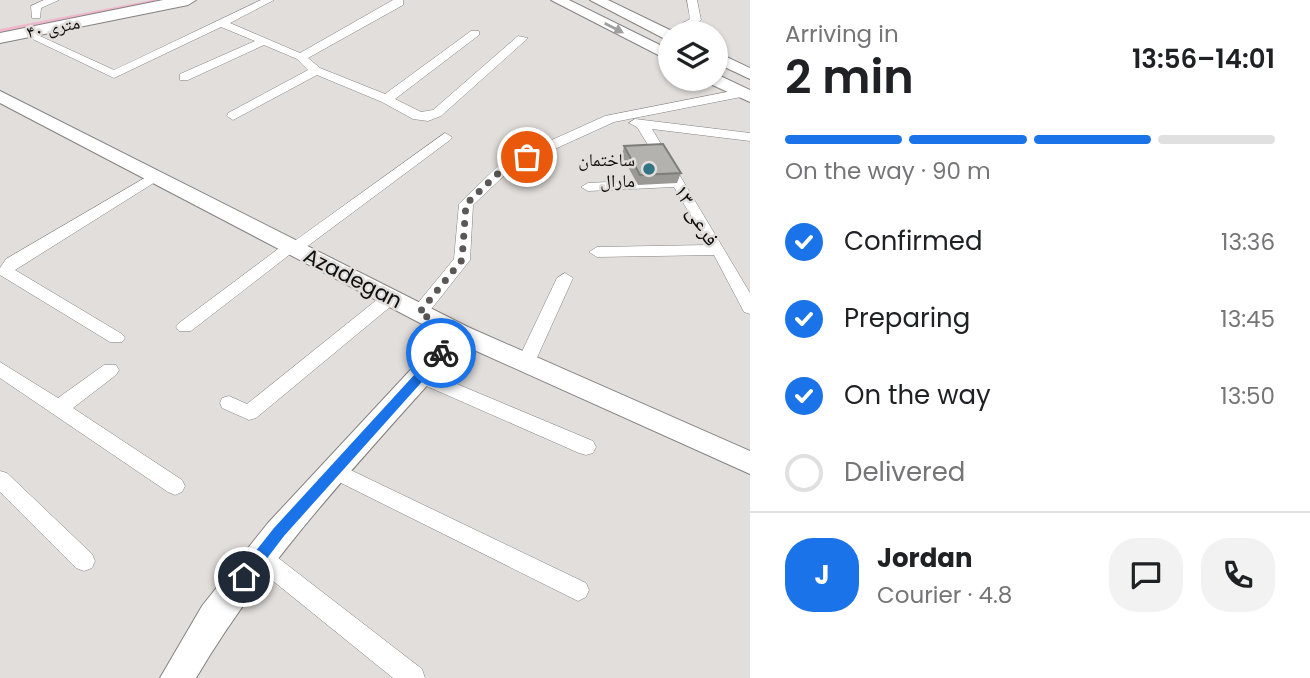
<!DOCTYPE html>
<meta charset="utf-8">
<style>
body{margin:0;font-family:Poppins,"Noto Naskh Arabic",sans-serif;background:#f2f2f2;color:#202124;height:100vh;display:flex;flex-direction:column;font-size:26px;white-space:nowrap}
*{box-sizing:border-box;margin:0}
p{font-size:23px;color:#757577}
.icon{flex:none;width:38px;height:38px;fill:none;stroke:currentColor;stroke-width:2;stroke-linecap:round;stroke-linejoin:round}
.map{position:relative;flex:1;overflow:hidden}
.sheet{display:flex;flex-direction:column;background:#fff;width:560px}
.sheet>*{flex:none}
.buttons{position:absolute;left:658px;top:21px;display:grid;gap:14px}
.buttons a{display:grid;place-items:center;width:70px;height:70px;border-radius:50%;background:#fff;box-shadow:0 2px 5px #0004;font-size:35px}
.pin{position:absolute;display:grid;place-items:center;width:60px;height:60px;color:#fff;margin:-30px;border:4px solid #fff;border-radius:50%;box-shadow:0 2px 7px #0007}
.courier{position:absolute;display:grid;place-items:center;width:70px;height:70px;margin:-35px;border:5px solid #1a73e8;border-radius:50%;background:#fff;color:#222;box-shadow:0 2px 9px #0007}
.summary em{font-style:normal;font-weight:600}
.summary div{display:flex;flex-direction:column-reverse}
.summary{display:flex;align-items:center;justify-content:space-between;height:119px;padding:0 35px}
h1{font-size:46px;font-weight:600;line-height:52px}
.bar{display:grid;grid-template-columns:repeat(4,1fr);gap:10px 7px;align-content:center;height:84px;padding:0 35px}
.bar i{height:9px;border-radius:5px;background:#e0e0e0}
.bar .current{background:#1a73e8}
.bar p{grid-column:span 4}
.line{display:flex;align-items:center;gap:18px;padding:0 35px;border-top:2px solid #e0e0e0}
.line div{flex:1}
.round{display:grid;place-items:center;flex:none;width:74px;height:74px;border-radius:28px;background:#f2f2f2}
ol{padding:0 35px;list-style:none}
li{display:flex;align-items:center;gap:21px;height:77px}
li p{margin-inline-start:auto}
li .icon{padding:7px;border-radius:50%;background:#1a73e8;color:#fff;stroke-width:4}
li:last-child{color:#757577}
li i{width:38px;height:38px;border:4px solid #e0e0e0;border-radius:50%}
main{display:flex;flex:1;min-height:0}
.map>svg:first-child{display:block}
.green{fill:#efb7cd}
.lines{fill:none;stroke-linecap:round;stroke-linejoin:round}
.street-casing{stroke:#86827f;stroke-width:1}
.secondary-casing{stroke:#86827f;stroke-width:2}
.primary-casing{stroke:#86827f;stroke-width:2}
.street{fill:#fff;fill-rule:evenodd}
.secondary{fill:#fff;fill-rule:evenodd}
.primary{fill:#fff;fill-rule:evenodd}
.wall{fill:#9b9996}
.building{fill:#b4b2ae;stroke:#7e7d7a;stroke-width:2}
.oneway{fill:#9f9f9f}
.route{fill:#1a73e8}
.done{stroke:#5a5756;stroke-width:7;stroke-dasharray:0 12.6}
.poi-dot{fill:#317485;stroke:#e2dedb;stroke-width:2.5}
.labels{text-anchor:middle;dominant-baseline:central;stroke-width:5;stroke-linejoin:round;paint-order:stroke}
.far-street-label{font-size:18px;fill:#100f0e;stroke:#e2dedb}
.far-poi-label{font-size:18px;fill:#100f0e;stroke:#e2dedb;text-anchor:end}
.street-label{font-size:21px;fill:#100f0e;stroke:#e2dedb}
</style>
<main>
<div class="map">
<svg width="750" height="678" viewBox="0 0 750 678">
<rect width="100%" height="100%" fill="#e2dedb"/>
<path class="green" d="M152 0H171L0 33V29Z"/>
<g class="lines">
<defs>
<g id="street">
<path d="M44 0H59L41 8 40 18H32L31 6Z"/>
<path d="M261 0H274L230 23 300 53 393 0H403V5L308 58 320 68 385 94 471 31H479V35L395 99 421 112 433 110 518 36 528 38 441 116 428 121 413 119 382 102 317 75 233 120 227 116 228 113 308 70 297 59 264 45 188 80H180V74L255 41 221 27 114 78 20 33 29 31 114 70Z"/>
<path d="M687 0H697L701 20 690 30 668 35V31L690 19Z"/>
<path d="M742 89 746 90V96L614 122 511 169 473 205 470 260 425 317H413L411 313 413 309 454 259 459 204 501 163 605 116Z"/>
<path d="M635 119 750 133V141L652 129 750 293V314L744 312 714 255 597 257 589 252 597 247 708 245 674 187 588 191 581 187 588 183 669 179 637 127 629 123Z"/>
<path d="M445 133 452 137 450 140 301 251 293 252 191 331H179L176 327 179 323 286 243 293 242Z"/>
<path d="M155 172 160 173V179L15 270 122 334 125 338 122 342H110L0 275V268L6 259Z"/>
<path d="M565 273 573 278 535 362 532 367H520L517 362 557 278Z"/>
<path d="M390 292 398 298 396 302 256 418 249 420 222 408 220 403 222 398 229 396 247 404 384 294Z"/>
<path d="M0 362 58 398 104 365H116L119 370 116 375 73 408 182 480 185 486 182 492 175 495 168 492 0 378Z"/>
<path d="M421 369 593 441 596 447 593 453 586 455 579 453 415 381 412 376 415 371Z"/>
<path d="M336 463 586 583 589 590 586 597 578 601 570 597 329 477 326 471 329 465Z"/>
<path d="M0 471 7 473 92 554 95 561 92 568 84 571 76 568 0 492Z"/>
<path d="M260 547 268 550 422 669 425 678H393L252 564 249 557 252 550Z"/>
</g>
<g id="secondary">
<path d="M551 0H569L670 50V61Z"/>
<path d="M590 0H608L676 33H670V41L665 39Z"/>
<path d="M716 52 750 68V79L716 63Z"/>
<path d="M716 74 750 90V102L708 83 706 79H716Z"/>
<path d="M0 91 468 327 750 451V474L463 345C369 452 269 554 196 678H160L202 606 268 523 443 335 0 103Z"/>
</g>
<path id="primary" d="M163 0H196L188 5 0 43V33Z"/>
</defs>
<use href="#street" class="street-casing"/>
<use href="#secondary" class="secondary-casing"/>
<use href="#primary" class="primary-casing"/>
<use href="#street" class="street"/>
<use href="#secondary" class="secondary"/>
<use href="#primary" class="primary"/>
</g>
<path class="wall" d="M624 146 681 173 677 183 638 185 622 156Z"/>
<path class="building" d="M663 144 681 173 640 175 624 146Z"/>
<defs><path id="oneway-solid" d="M-6-.8H1V-3.2L6.5 0L1 3.2V.8H-6Z" transform="scale(1.75)"/></defs>
<use class="oneway" href="#oneway-solid" transform="translate(614 28) rotate(27)"/>
<path class="route" d="M441 349 445 350V356L284 536 249 582H239L237 577 239 572 274 528 437 350Z"/>
<g class="lines">
<path class="done" d="M441 353 459 333 419 313 462 260 466 204 506 166 527 157"/>
</g>
<circle class="poi-dot" cx="649" cy="169" r="7"/>
<g class="labels">
<g class="far-street-label">
<text transform="translate(53 27) rotate(-11)">۴۰ متری</text>
</g>
<g class="far-poi-label">
<text x="635" y="159">ساختمان<tspan x="635" dy="21">مارال</tspan></text>
</g>
<g class="street-label">
<text transform="translate(697 215) rotate(59)">فرعی ۱۳</text>
<text transform="translate(353 278) rotate(27)">Azadegan</text>
</g>
</g>
</svg>
<div class="buttons">
<a><svg class="icon" aria-label="layers" viewBox="0 0 24 24"><path d="M12 4l9 5-9 5-9-5zM3 14l9 5 9-5"/></svg></a>
</div>
<div class="pin" style="left:527px;top:157px;background:#ea580c"><svg class="icon" aria-label="bag" viewBox="0 0 24 24"><path d="M5 8h14l-1 12H6zM9 8a3 3 0 0 1 6 0"/></svg></div>
<div class="pin" style="left:244px;top:577px;background:#1f2937"><svg class="icon" aria-label="home" viewBox="0 0 24 24"><path d="M3 11l9-7 9 7M6 9v11h12V9"/></svg></div>
<div class="courier" style="left:441px;top:353px"><svg class="icon" aria-label="bike" viewBox="0 0 24 24"><circle cx="6" cy="16" r="4"/><circle cx="18" cy="16" r="4"/><path d="M6 16l4-8h5l3 8M10 8l3 8H6M13 5h3"/></svg></div>
</div>
<section class="sheet">
<div class="summary"><div><h1>2 min</h1><p>Arriving in</p></div><em>13:56–14:01</em></div>
<div class="bar"><i class="current"></i><i class="current"></i><i class="current"></i><i></i><p>On the way · 90 m</p></div>
<ol>
<li><svg class="icon" aria-label="check" viewBox="0 0 24 24"><path d="M5 12l5 5 9-10"/></svg>Confirmed<p>13:36</p></li>
<li><svg class="icon" aria-label="check" viewBox="0 0 24 24"><path d="M5 12l5 5 9-10"/></svg>Preparing<p>13:45</p></li>
<li><svg class="icon" aria-label="check" viewBox="0 0 24 24"><path d="M5 12l5 5 9-10"/></svg>On the way<p>13:50</p></li>
<li><i></i>Delivered</li>
</ol>
<div class="line" style="height:126px"><b class="round" style="background:#1a73e8;color:#fff">J</b><div><b>Jordan</b><p>Courier · 4.8</p></div><a class="round"><svg class="icon" aria-label="chat" viewBox="0 0 24 24"><path d="M4 5h16v11H9l-5 4z"/></svg></a><a class="round"><svg class="icon" aria-label="phone" viewBox="0 0 24 24"><path d="M5 4h4l2 5-3 2q2 4 5 5l2-3 5 2v4C11 20 4 13 5 4z"/></svg></a></div>
</section>
</main>
